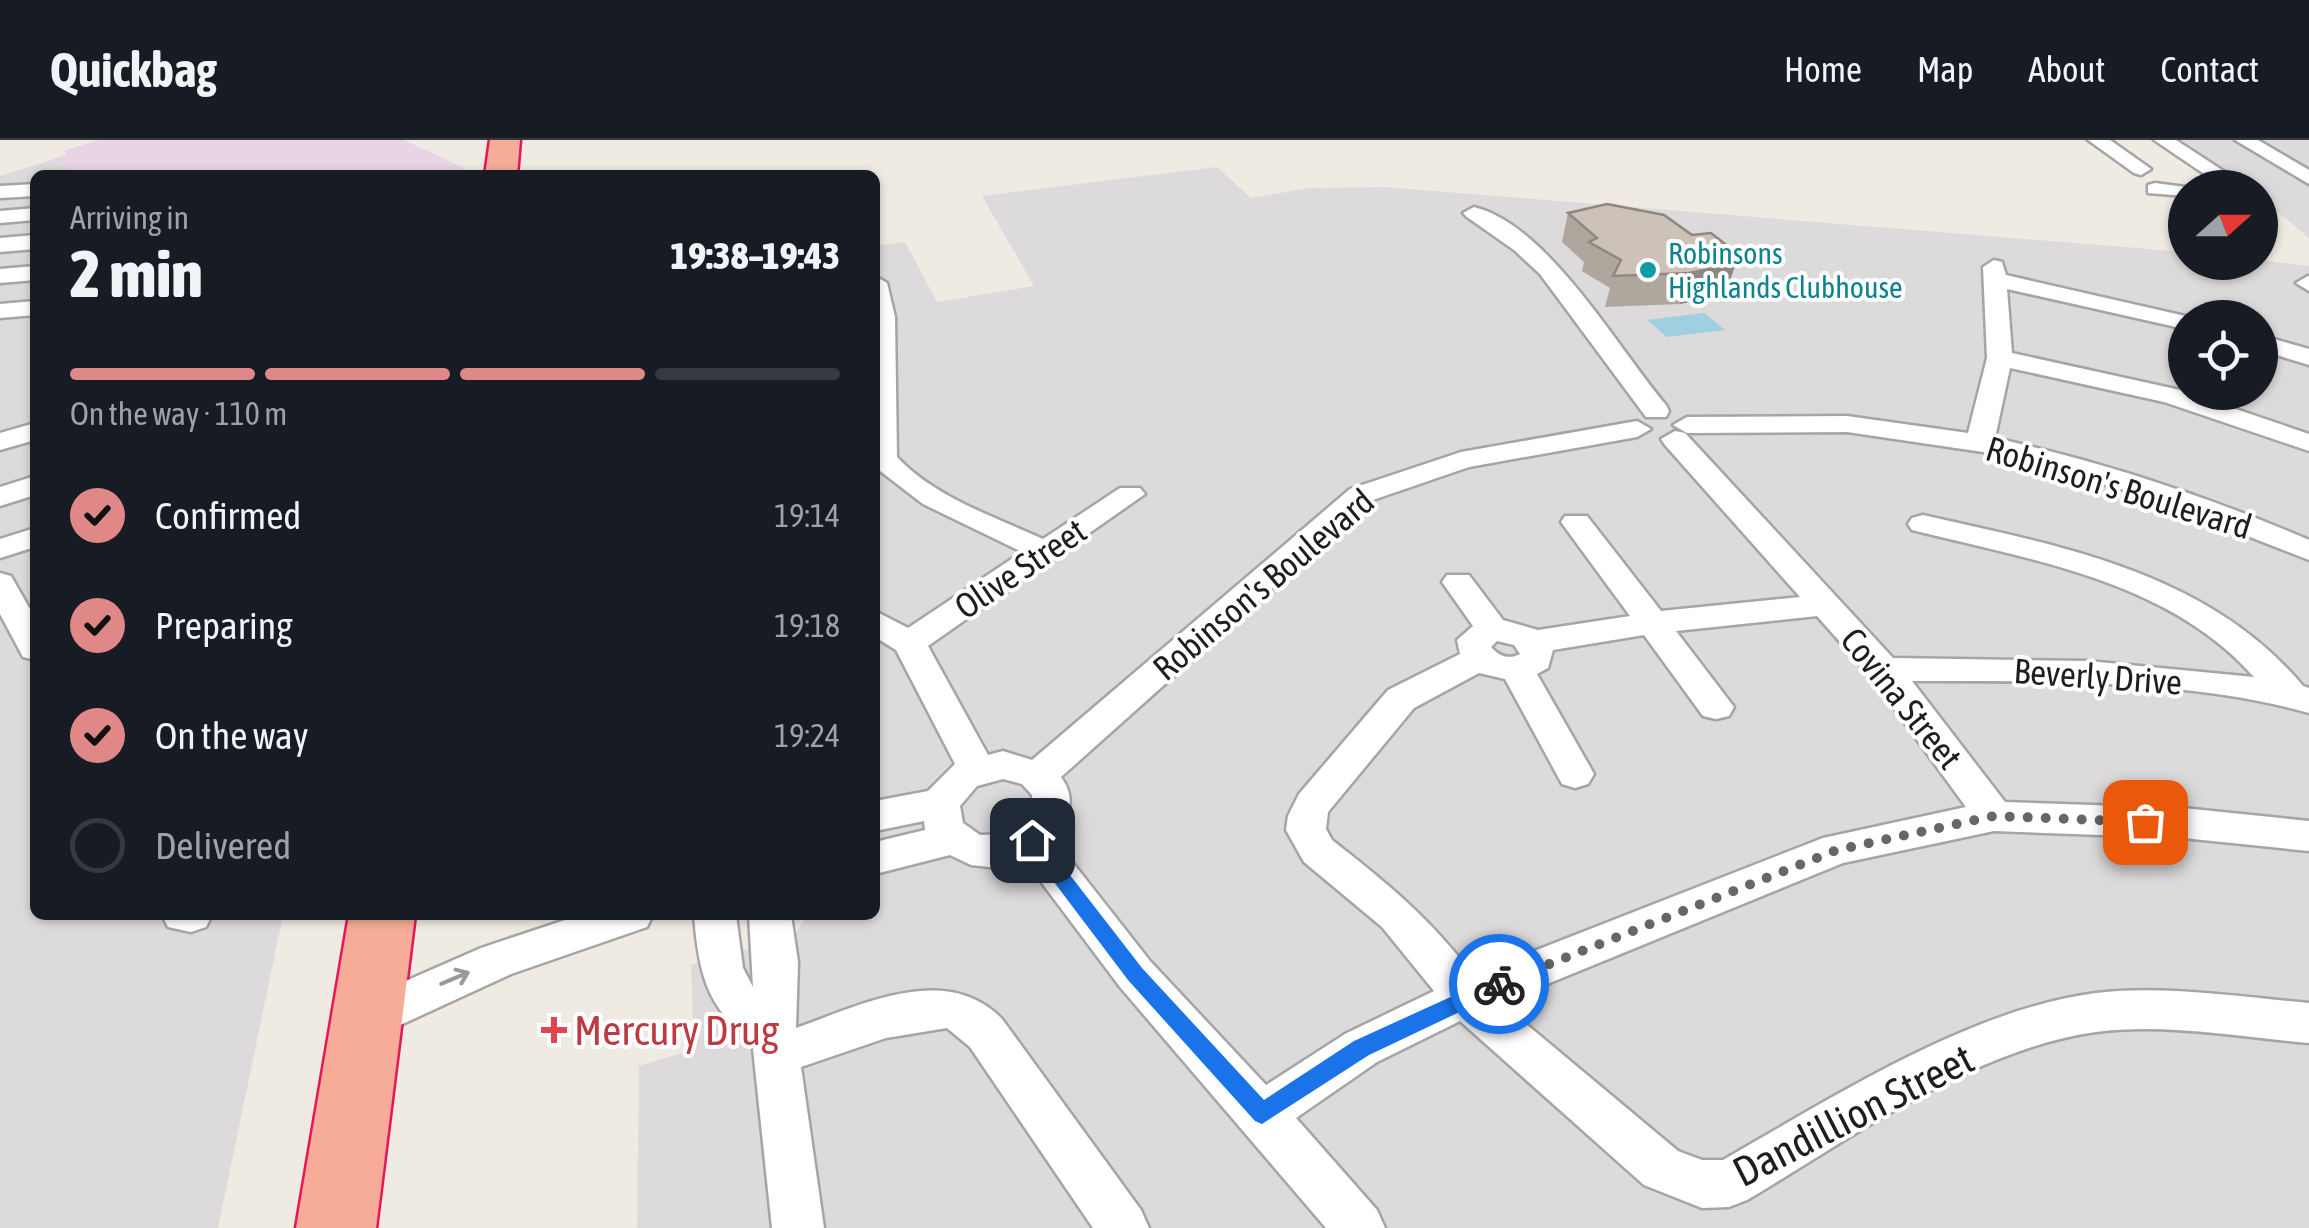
<!DOCTYPE html>
<meta charset="utf-8">
<style>
body{margin:0;font-family:"Asap Condensed",sans-serif;background:#242831;color:#f1f3f6;height:100vh;display:flex;flex-direction:column;font-size:38px;white-space:nowrap}
*{box-sizing:border-box;margin:0}
p{font-size:32px;color:#9ea1a6}
.icon{flex:none;width:55px;height:55px;fill:none;stroke:currentColor;stroke-width:2;stroke-linecap:round;stroke-linejoin:round}
.map{position:relative;flex:1;overflow:hidden}
.side{position:absolute;left:30px;top:30px;width:850px;height:750px;display:flex;flex-direction:column;background:#171b24;border-radius:15px;box-shadow:0 2px 8px #0004}
.side>*{flex:none}
.needle{width:65px;rotate:69deg}
.fabs{position:absolute;left:2168px;top:30px;display:grid;gap:20px}
.fabs a{display:grid;place-items:center;width:110px;height:110px;border-radius:50%;background:#171b24;box-shadow:0 2px 8px #0004;font-size:50px}
.pin{position:absolute;display:grid;place-items:center;width:85px;height:85px;color:#fff;margin:-42px;border-radius:20px;box-shadow:0 5px 15px #0006}
.courier{position:absolute;display:grid;place-items:center;width:100px;height:100px;margin:-50px;border:8px solid #1a73e8;border-radius:50%;background:#fff;color:#222;box-shadow:0 2px 12px #0007}
.headline em{font-style:normal;font-weight:800}
.headline div{display:flex;flex-direction:column-reverse}
.headline{display:flex;align-items:center;justify-content:space-between;height:170px;padding:0 40px}
h1{font-size:65px;font-weight:800;line-height:75px}
.bar{display:grid;grid-template-columns:repeat(4,1fr);gap:15px 10px;align-content:center;height:120px;padding:0 40px}
.bar i{height:12px;border-radius:8px;background:#363941}
.bar .current{background:#e08887}
.bar p{grid-column:span 4}
ol{padding:0 40px;list-style:none}
li{display:flex;align-items:center;gap:30px;height:110px}
li p{margin-inline-start:auto}
li .icon{padding:10px;border-radius:50%;background:#e08887;color:#111;stroke-width:4}
li:last-child{color:#9ea1a6}
li i{width:55px;height:55px;border:5px solid #363941;border-radius:50%}
header{display:flex;align-items:center;gap:60px;box-sizing:border-box;height:140px;padding:0 50px;background:#171b24;border-bottom:2px solid #363941}
header strong{font-size:48px}
nav{display:flex;gap:55px;margin-inline-start:auto;font-size:35px}
.map>svg:first-child{display:block}
.residential{fill:#dcdada;fill-rule:evenodd}
.industrial{fill:#e9d4e5}
.water{fill:#9fd0e1}
.lines{fill:none;stroke-linecap:round;stroke-linejoin:round}
.minor-casing{stroke:#a5a5a5;stroke-width:5}
.trunk-casing{stroke:#e71659;stroke-width:5}
.minor{fill:#fff;fill-rule:evenodd}
.trunk{fill:#f6ac96;fill-rule:evenodd}
.wall{fill:#afa79e}
.shaded-wall{fill:#8f8881}
.building{fill:#ccc2b8;stroke:#8f8881;stroke-width:2.5}
.oneway{stroke:#9a9a9a}
.route{fill:#1a73e8}
.done{stroke:#676663;stroke-width:10;stroke-dasharray:0 18}
.culture-dot{fill:#0f9aa8;stroke:#fff;stroke-width:4}
.health-dot{fill:#e0444e;stroke:#fff;stroke-width:4}
.labels{text-anchor:middle;dominant-baseline:central;stroke-width:8;stroke-linejoin:round;paint-order:stroke}
.far-culture-label{font-size:30px;fill:#0d838f;stroke:#fff;text-anchor:start}
.street-label{font-size:35px;fill:#1e1e1e;stroke:#fff}
.near-health-label{font-size:42px;fill:#be3a42;stroke:#fff;text-anchor:start}
.near-street-label{font-size:42px;fill:#1e1e1e;stroke:#fff}
</style>
<header>
<strong>Quickbag</strong>
<nav><a>Home</a><a>Map</a><a>About</a><a>Contact</a></nav>
</header>
<div class="map">
<svg width="2309" height="1088" viewBox="0 0 2309 1088">
<rect width="100%" height="100%" fill="#efebe3"/>
<g class="residential">
<path d="M2182 0H2309V98L2260 57V48L2248 47Z"/>
<path d="M48 21 98 35H35V775H283L218 1088H0V36Z"/>
<path d="M1217 27 1251 58 1309 48 1385 47 2185 112V122L2260 120 2309 126V1088H637L639 926 694 909 691 825 794 796 807 775H875V106L905 102 937 162 1034 146 982 56ZM2185 178H2260V252H2185Z"/>
</g>
<path class="industrial" d="M99 0H404L464 28 463 35H258L260 29 98 35 48 21 67 14 63 11Z"/>
<path class="water" d="M1704 173 1725 190 1667 197 1647 180Z"/>
<g class="lines">
<defs>
<g id="minor">
<path d="M2088 0H2110L2151 29 2141 35 2134 33Z"/>
<path d="M2154 0H2176L2248 47 2225 48Z"/>
<path d="M2235 0H2258L2309 30V44Z"/>
<path d="M2155 43 2193 48H2185V56L2148 53V45Z"/>
<path d="M35 44V56L0 58V46Z"/>
<path d="M1474 67C1548 85 1618 209 1666 265L1669 271 1666 277H1646L1540 134 1514 110 1467 77 1463 73Z"/>
<path d="M35 68V80L0 83V71Z"/>
<path d="M35 95V109L0 112V98Z"/>
<path d="M1994 120 2002 122 2006 135 2194 178H2185V189L2007 149 2012 213 2180 250 2309 294V311L2164 262 2010 228 1995 298C2103 322 2207 356 2309 400V420L2139 354 1983 312 1847 292 1687 293 1673 285 1687 277 1847 276 1968 293 1987 218 1983 127Z"/>
<path d="M35 126V140L0 143V129Z"/>
<path d="M875 136 887 143 895 177 897 317C934 357 995 377 1043 399L1120 348H1140L1145 354 928 506 988 615 1003 611 1032 620 1350 349 1461 312 1637 281 1651 289 1637 297 1469 327 1370 361 1061 637C1078 660 1067 678 1055 700L1150 821 1266 945 1345 894 1434 851 1382 787 1304 722 1286 690 1288 676 1299 654 1388 550 1460 514 1457 500 1473 486 1442 442 1447 435H1469L1503 480 1538 490 1630 476 1561 382 1565 376H1587L1661 471 1800 457 1665 305 1661 299 1675 291 1685 293 1893 518 2088 521 2254 537C2168 440 2031 420 1912 390L1908 384 1912 378 1923 375C2060 406 2208 432 2303 546L2309 548V573C2190 539 2036 541 1912 541L2005 662 2183 668 2309 681V711L2183 698 1994 691 1843 723 1501 863 1678 1011 1702 1020H1723C1832 958 1970 869 2096 853 2166 845 2239 857 2309 863V903C2239 897 2166 883 2096 892 1973 909 1852 998 1747 1060L1729 1067 1702 1068 1644 1045 1460 881 1377 922 1296 978 1377 1070 1385 1088H1326L1120 847 1024 719 998 728 971 725 950 715 875 734V702L925 690 924 681 875 691V661L928 651 955 624 896 510 875 497V471L908 488 1022 412 923 364 875 327ZM1817 476 1872 538 1966 667 1823 698 1473 835C1429 777 1388 744 1332 700L1326 689 1328 672 1414 568 1479 533 1505 539 1562 644 1575 648 1588 644 1594 634 1537 534 1548 528 1553 510 1644 495 1703 576 1716 579 1729 576 1734 567 1676 491ZM1497 501 1514 505 1520 514C1508 520 1499 516 1491 507ZM1003 639 1022 644 1032 655V670L1009 694 980 695 963 683 960 666 977 646Z"/>
<path d="M2308 136H2309V151L2296 143Z"/>
<path d="M35 161V175L0 178V164Z"/>
<path d="M2260 195 2309 209V225L2260 210Z"/>
<path d="M35 283V300L0 310V293Z"/>
<path d="M35 336V355L0 366V347Z"/>
<path d="M35 388V407L0 418V399Z"/>
<path d="M0 433 11 436 35 478V520L23 517 0 474Z"/>
<path d="M162 775H212L206 787 191 792 168 787Z"/>
<path d="M580 775H653L647 787 511 834 383 893 367 899 351 893 345 879 351 865 481 808Z"/>
<path d="M694 775H736L743 828 753 847 749 775H791L798 822 796 888C859 866 946 821 1002 879L1141 1070 1149 1088H1093L970 907 947 888 886 898 801 927 824 1088H772L752 899C705 870 698 826 694 775Z"/>
</g>
<g id="trunk">
<path d="M490 0H520L517 35H485Z"/>
<path d="M349 775H415L376 1088H296Z"/>
</g>
</defs>
<use href="#minor" class="minor-casing"/>
<use href="#trunk" class="trunk-casing"/>
<use href="#minor" class="minor"/>
<use href="#trunk" class="trunk"/>
</g>
<path class="wall" d="M1568 73 1692 95 1739 115 1725 154 1680 164 1605 167 1610 148 1582 131 1584 122 1562 102Z"/>
<path class="shaded-wall" d="M1739 115 1725 154 1680 164 1689 133 1724 116Z"/>
<path class="building" d="M1607 64 1664 75 1692 95 1711 93 1739 115 1724 116 1735 124 1689 133 1613 136 1621 120 1589 102 1597 98 1568 73Z"/>
<defs><path id="oneway-shaft" d="M-6 0H5M1.5-3L5.5 0L1.5 3" fill="none" stroke-width="1.6" stroke-linecap="round" stroke-linejoin="round" transform="scale(2.5)"/></defs>
<use class="oneway" href="#oneway-shaft" transform="translate(455 838) rotate(-23)"/>
<path class="route" d="M1032 693 1039 695 1142 828 1264 960 1354 901 1492 838 1499 835 1509 844 1506 850 1369 915 1262 984 1255 981 1128 840 1026 705V695Z"/>
<g class="lines">
<path class="done" d="M1499 844 1837 710 1994 676 2145 682"/>
</g>
<circle class="culture-dot" cx="1648" cy="130" r="10"/>
<path class="health-dot" d="M549 875h10v10h10v10h-10v10h-10v-10h-10v-10h10z"/>
<g class="labels">
<g class="far-culture-label">
<text x="1668" y="113">Robinsons<tspan x="1668" dy="34">Highlands Clubhouse</tspan></text>
</g>
<g class="street-label">
<text transform="translate(2119 347) rotate(17)">Robinson's Boulevard</text>
<text transform="translate(1020 428) rotate(-34)">Olive Street</text>
<text transform="translate(1263 444) rotate(-40)">Robinson's Boulevard</text>
<text transform="translate(2098 536) rotate(4)">Beverly Drive</text>
<text transform="translate(1902 558) rotate(51)">Covina Street</text>
</g>
<g class="near-health-label">
<text x="574" y="890">Mercury Drug</text>
</g>
<g class="near-street-label">
<text transform="translate(1853 975) rotate(-27)">Dandillion Street</text>
</g>
</g>
</svg>
<div class="fabs">
<a><svg class="needle" viewBox="-14 -14 28 28"><path d="M0-13l5 13h-10z" fill="#e53935"/><path d="M0 13l5-13h-10z" fill="#9ea1a6"/></svg></a>
<a><svg class="icon" aria-label="locate" viewBox="0 0 24 24"><circle cx="12" cy="12" r="6"/><path d="M12 2v4M12 18v4M2 12h4M18 12h4"/></svg></a>
</div>
<div class="pin" style="left:2145px;top:682px;background:#ea580c"><svg class="icon" aria-label="bag" viewBox="0 0 24 24"><path d="M5 8h14l-1 12H6zM9 8a3 3 0 0 1 6 0"/></svg></div>
<div class="pin" style="left:1032px;top:700px;background:#1f2937"><svg class="icon" aria-label="home" viewBox="0 0 24 24"><path d="M3 11l9-7 9 7M6 9v11h12V9"/></svg></div>
<div class="courier" style="left:1499px;top:844px"><svg class="icon" aria-label="bike" viewBox="0 0 24 24"><circle cx="6" cy="16" r="4"/><circle cx="18" cy="16" r="4"/><path d="M6 16l4-8h5l3 8M10 8l3 8H6M13 5h3"/></svg></div>
<section class="side">
<div class="headline"><div><h1>2 min</h1><p>Arriving in</p></div><em>19:38–19:43</em></div>
<div class="bar"><i class="current"></i><i class="current"></i><i class="current"></i><i></i><p>On the way · 110 m</p></div>
<ol>
<li><svg class="icon" aria-label="check" viewBox="0 0 24 24"><path d="M5 12l5 5 9-10"/></svg>Confirmed<p>19:14</p></li>
<li><svg class="icon" aria-label="check" viewBox="0 0 24 24"><path d="M5 12l5 5 9-10"/></svg>Preparing<p>19:18</p></li>
<li><svg class="icon" aria-label="check" viewBox="0 0 24 24"><path d="M5 12l5 5 9-10"/></svg>On the way<p>19:24</p></li>
<li><i></i>Delivered</li>
</ol>
</section>
</div>
